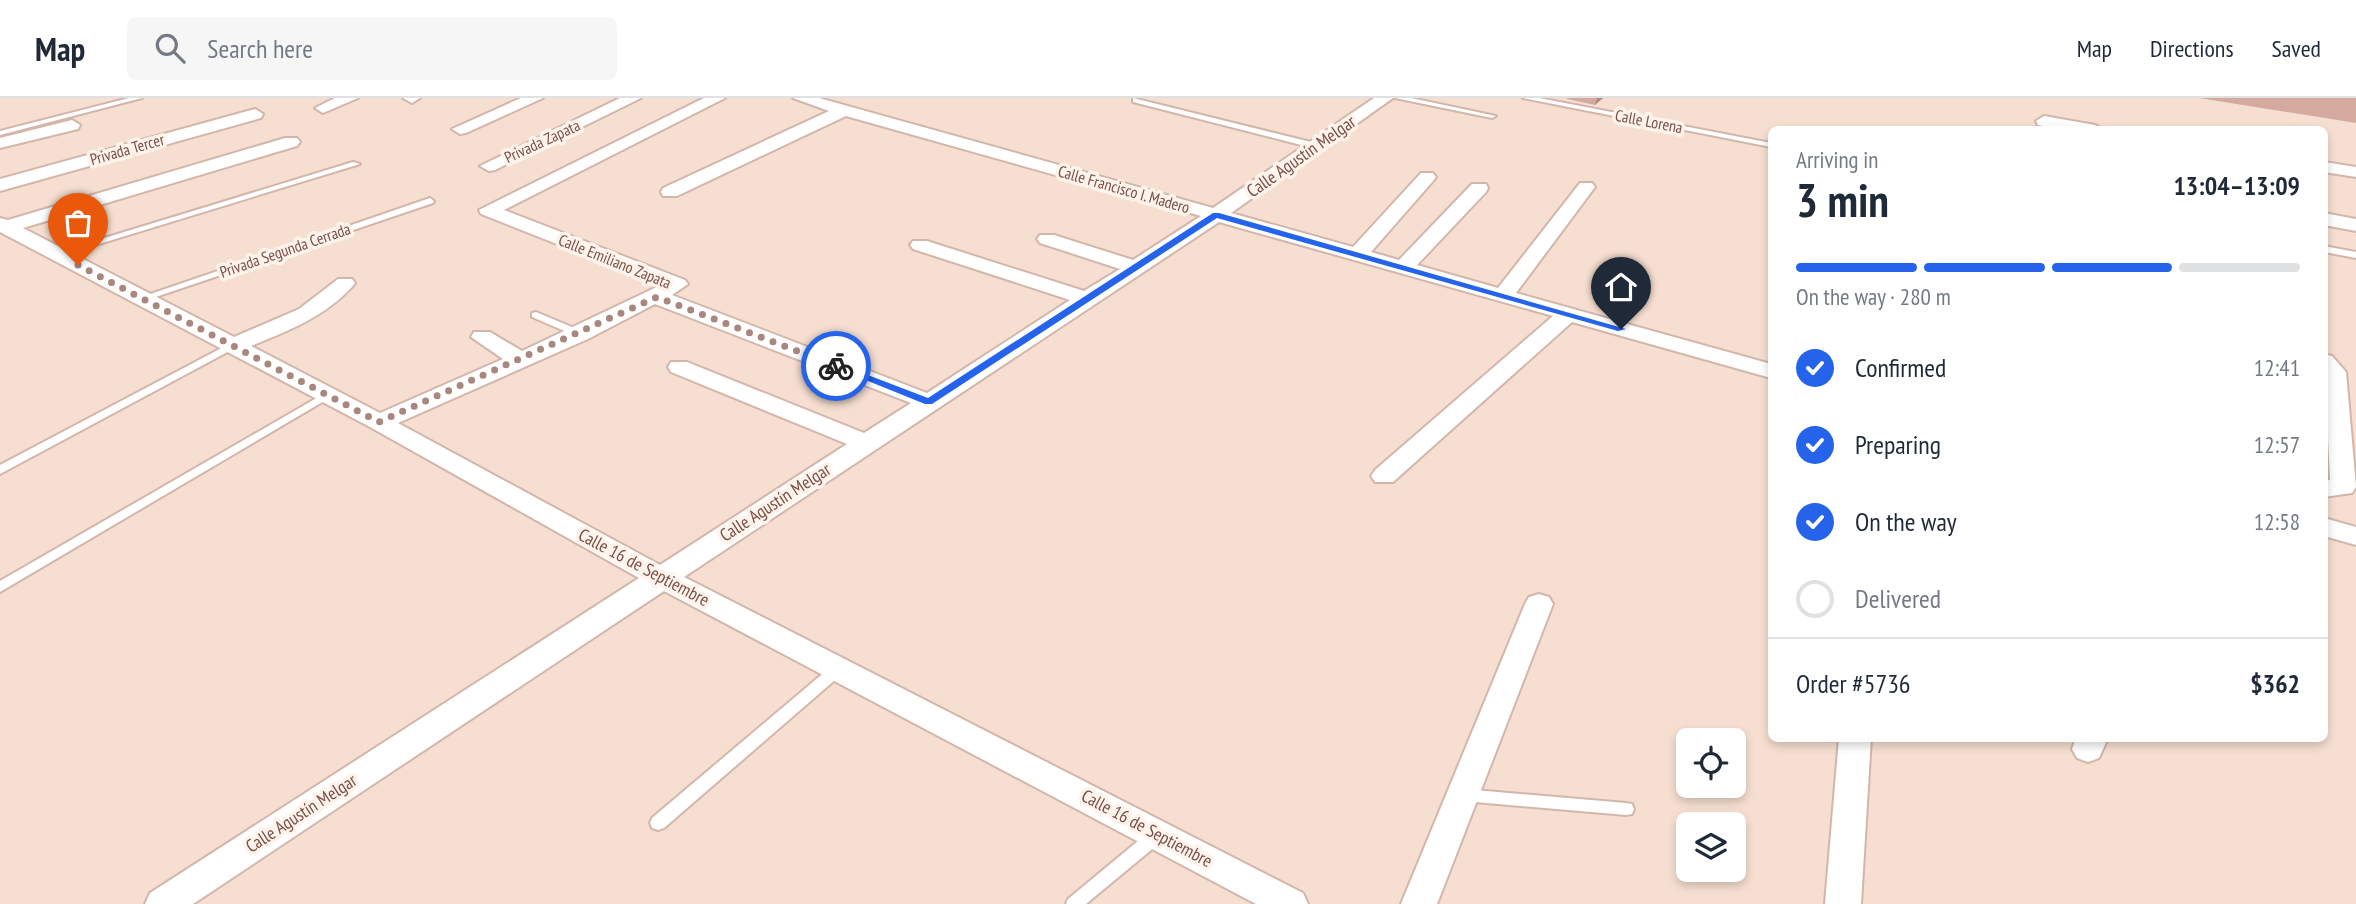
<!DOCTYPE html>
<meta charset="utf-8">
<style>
body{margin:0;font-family:"PT Sans Narrow",sans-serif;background:#f6f6f7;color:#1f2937;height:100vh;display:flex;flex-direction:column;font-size:26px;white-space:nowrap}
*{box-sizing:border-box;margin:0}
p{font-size:23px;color:#747a83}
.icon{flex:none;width:38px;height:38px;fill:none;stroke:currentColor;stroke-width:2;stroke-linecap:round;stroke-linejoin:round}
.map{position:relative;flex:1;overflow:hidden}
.sheet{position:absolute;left:1768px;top:28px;width:560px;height:616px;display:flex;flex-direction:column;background:#fff;border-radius:10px;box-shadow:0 4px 10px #0003}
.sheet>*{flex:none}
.fabs{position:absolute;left:1676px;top:630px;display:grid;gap:14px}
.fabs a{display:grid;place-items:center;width:70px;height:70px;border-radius:10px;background:#fff;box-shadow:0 4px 10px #0003;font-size:35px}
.pin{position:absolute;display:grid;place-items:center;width:60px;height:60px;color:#fff;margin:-72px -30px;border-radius:50% 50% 50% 0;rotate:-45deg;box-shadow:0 0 7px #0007}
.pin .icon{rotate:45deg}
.courier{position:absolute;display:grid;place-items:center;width:70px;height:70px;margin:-35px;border:5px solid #2563eb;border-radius:50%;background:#fff;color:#222;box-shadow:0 2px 9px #0007}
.overview em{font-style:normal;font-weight:800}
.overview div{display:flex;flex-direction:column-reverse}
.overview{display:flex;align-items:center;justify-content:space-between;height:119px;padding:0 28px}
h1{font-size:46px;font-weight:800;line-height:52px}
.bar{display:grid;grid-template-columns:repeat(4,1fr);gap:10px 7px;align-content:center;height:84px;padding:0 28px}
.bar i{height:9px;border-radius:5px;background:#e0e1e3}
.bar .selected{background:#2563eb}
.bar p{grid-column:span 4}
.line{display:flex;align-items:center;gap:18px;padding:0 28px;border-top:2px solid #e0e1e3}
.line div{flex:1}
ol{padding:0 28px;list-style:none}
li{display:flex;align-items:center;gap:21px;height:77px}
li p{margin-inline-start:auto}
li .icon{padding:7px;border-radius:50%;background:#2563eb;color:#fff;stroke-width:4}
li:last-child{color:#747a83}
li i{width:38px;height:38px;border:4px solid #e0e1e3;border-radius:50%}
header{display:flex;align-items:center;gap:42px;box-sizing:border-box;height:98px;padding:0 35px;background:#fff;border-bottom:2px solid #e0e1e3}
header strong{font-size:33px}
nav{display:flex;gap:38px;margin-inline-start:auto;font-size:24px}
.search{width:490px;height:63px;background:#f6f6f7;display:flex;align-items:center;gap:18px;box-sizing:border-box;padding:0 24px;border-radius:10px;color:#747a83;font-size:26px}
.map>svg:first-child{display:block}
.residential{fill:#f6dfd1;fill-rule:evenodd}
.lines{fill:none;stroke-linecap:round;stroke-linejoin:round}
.service-casing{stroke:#d3b6ab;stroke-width:4}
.minor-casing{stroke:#d3b6ab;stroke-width:4}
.service{fill:#fff;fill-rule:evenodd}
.minor{fill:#fff;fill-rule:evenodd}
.wall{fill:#d4aa9f}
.shaded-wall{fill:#ac8b82}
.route{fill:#2563eb}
.done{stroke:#a8877e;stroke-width:7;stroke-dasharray:0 12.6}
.labels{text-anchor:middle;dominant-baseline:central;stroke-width:7;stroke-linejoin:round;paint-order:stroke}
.far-street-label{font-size:16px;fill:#794f47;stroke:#fff4eb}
.street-label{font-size:18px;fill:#794f47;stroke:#fff4eb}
</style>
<header>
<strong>Map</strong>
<div class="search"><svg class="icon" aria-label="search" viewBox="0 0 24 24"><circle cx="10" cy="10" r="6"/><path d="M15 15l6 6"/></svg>Search here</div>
<nav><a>Map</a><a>Directions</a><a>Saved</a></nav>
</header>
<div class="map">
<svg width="2356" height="806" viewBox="0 0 2356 806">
<rect width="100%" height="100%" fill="#feefe3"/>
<path class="residential" d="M0 0H2356V806H0ZM1771 32H2324V640H1771ZM1689 642H1734V688H1689ZM1689 726H1734V772H1689Z"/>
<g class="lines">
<defs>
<g id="service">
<path d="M129 0H142L0 37V33Z"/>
<path d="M1133 0 1319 46 1320 48 1313 50 1133 4Z"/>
<path d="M1395 0H1411L1496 18 1492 20Z"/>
<path d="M1523 0H1539L1771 45V49Z"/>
<path d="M353 64 360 66 60 158H54L52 156Z"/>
<path d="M430 100 434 103 433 105 144 203H138L136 201Z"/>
<path d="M2324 148 2356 154V160L2324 154Z"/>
<path d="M536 214 584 234 585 236 580 239 576 238 532 219V215Z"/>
<path d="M231 245 235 246V250L0 376V367Z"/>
<path d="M327 294 331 295 333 297 331 299 0 494V483Z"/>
<path d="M838 566 843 567 845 571 843 575 664 730 658 732 652 730 650 725 652 720 833 567Z"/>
<path d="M1463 691 1626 705 1632 706 1634 711 1632 716 1626 717 1463 703 1457 701 1455 697 1457 693Z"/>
<path d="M1156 731 1162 733 1164 738 1162 743 1086 806H1066L1068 801 1150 733Z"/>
</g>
<g id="minor">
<path d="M335 0H358L323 15 315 10Z"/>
<path d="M403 0H420L412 5Z"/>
<path d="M521 0H543L466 35 460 36 452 31Z"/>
<path d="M620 0H641L495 72 489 73 480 68Z"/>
<path d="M704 0H725L504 112 685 182 688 186 672 197 927 295 1070 202 913 151 910 147 913 143H927L1084 193 1120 171 1040 145 1037 141 1040 137H1054L1133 162 1201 118 846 18 677 98H663L661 94 663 90 829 13 793 0H819L1213 110 1374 0H1393L1231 115 1353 149 1421 75H1433L1436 79 1433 83 1371 154 1399 162 1472 86H1486L1488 90 1486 94 1417 167 1498 190 1580 85H1592L1595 89 1592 93 1516 195 1771 266V280L1572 224 1393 384H1375L1371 378 1375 372 1553 218 1219 124 684 479 1303 795 1308 806H1256L664 493 193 806H145L150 795 639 480 370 329 0 134V120L8 122 285 40H297L300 44 297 48 23 130 234 239 299 211 338 181H352L355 185 352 189C324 219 288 233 251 248L380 315 503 261 471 239 474 234H490L522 253 661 187 481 116 479 112ZM655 206 911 305 864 335 687 264H671L668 269 671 274 847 346 660 467 398 325 588 241Z"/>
<path d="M255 11 263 16 261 20 0 93V81Z"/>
<path d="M2044 18 2095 27 2103 32H2064L2038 27 2036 23Z"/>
<path d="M72 22 80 27 78 31 0 50V40Z"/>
<path d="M2324 64 2356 69V79L2324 74Z"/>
<path d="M2324 115 2356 121V133L2324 127Z"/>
<path d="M2324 256 2332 258 2346 274 2356 389 2352 395 2324 399V383L2330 382Z"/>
<path d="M2324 420 2356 429V447L2324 438Z"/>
<path d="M1539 496 1549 499 1553 506 1437 806H1401L1525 506 1529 499Z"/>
<path d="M1839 640H1871L1861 806H1825Z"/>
<path d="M2076 640H2108L2099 660 2088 664 2077 660 2072 651Z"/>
</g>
</defs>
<use href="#service" class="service-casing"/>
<use href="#minor" class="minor-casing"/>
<use href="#service" class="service"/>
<use href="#minor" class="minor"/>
</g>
<g class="wall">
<path d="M1567 0H1603L1595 7 1567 1Z"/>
<path d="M2199 0H2356V25Z"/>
</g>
<path class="shaded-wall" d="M1597 0H1603L1595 7Z"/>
<path class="route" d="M1213 115H1219L1626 231 1618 233 1217 120 932 306H925L831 268 839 266 928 300Z"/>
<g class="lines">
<path class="done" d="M78 167 379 324 657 199 836 268"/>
</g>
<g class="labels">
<g class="far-street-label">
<text transform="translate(1649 23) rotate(11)">Calle Lorena</text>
<text transform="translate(542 43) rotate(-25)">Privada Zapata</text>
<text transform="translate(127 51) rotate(-16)">Privada Tercer</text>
<text transform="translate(1124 91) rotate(16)">Calle Francisco I. Madero</text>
<text transform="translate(285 152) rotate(-19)">Privada Segunda Cerrada</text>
<text transform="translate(615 163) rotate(22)">Calle Emiliano Zapata</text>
</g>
<g class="street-label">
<text transform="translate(1301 58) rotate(-35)">Calle Agustín Melgar</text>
<text transform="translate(775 404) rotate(-33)">Calle Agustín Melgar</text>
<text transform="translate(644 469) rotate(28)">Calle 16 de Septiembre</text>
<text transform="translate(301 715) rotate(-33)">Calle Agustín Melgar</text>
<text transform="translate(1147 730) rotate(28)">Calle 16 de Septiembre</text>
</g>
</g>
</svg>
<div class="fabs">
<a><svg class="icon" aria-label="locate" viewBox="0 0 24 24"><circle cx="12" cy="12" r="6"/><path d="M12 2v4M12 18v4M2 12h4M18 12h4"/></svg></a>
<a><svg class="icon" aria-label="layers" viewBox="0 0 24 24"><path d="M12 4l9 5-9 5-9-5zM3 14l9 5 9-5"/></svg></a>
</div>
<div class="pin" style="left:78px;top:167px;background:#ea580c"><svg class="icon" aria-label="bag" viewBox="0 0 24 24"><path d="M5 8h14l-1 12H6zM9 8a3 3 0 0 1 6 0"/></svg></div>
<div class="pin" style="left:1621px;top:231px;background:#1f2937"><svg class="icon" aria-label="home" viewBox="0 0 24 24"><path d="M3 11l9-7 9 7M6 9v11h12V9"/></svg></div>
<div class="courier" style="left:836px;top:268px"><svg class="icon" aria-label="bike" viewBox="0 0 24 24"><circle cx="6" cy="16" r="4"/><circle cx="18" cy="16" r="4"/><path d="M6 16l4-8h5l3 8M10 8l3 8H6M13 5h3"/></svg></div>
<section class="sheet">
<div class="overview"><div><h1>3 min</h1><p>Arriving in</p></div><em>13:04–13:09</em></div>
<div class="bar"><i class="selected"></i><i class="selected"></i><i class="selected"></i><i></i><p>On the way · 280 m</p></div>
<ol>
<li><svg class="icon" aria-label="check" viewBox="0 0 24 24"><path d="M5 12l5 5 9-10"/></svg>Confirmed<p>12:41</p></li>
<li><svg class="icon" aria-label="check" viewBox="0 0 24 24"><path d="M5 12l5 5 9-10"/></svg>Preparing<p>12:57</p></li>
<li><svg class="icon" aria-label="check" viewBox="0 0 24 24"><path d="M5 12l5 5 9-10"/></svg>On the way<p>12:58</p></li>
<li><i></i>Delivered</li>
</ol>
<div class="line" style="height:91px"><div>Order #5736</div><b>$362</b></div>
</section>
</div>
